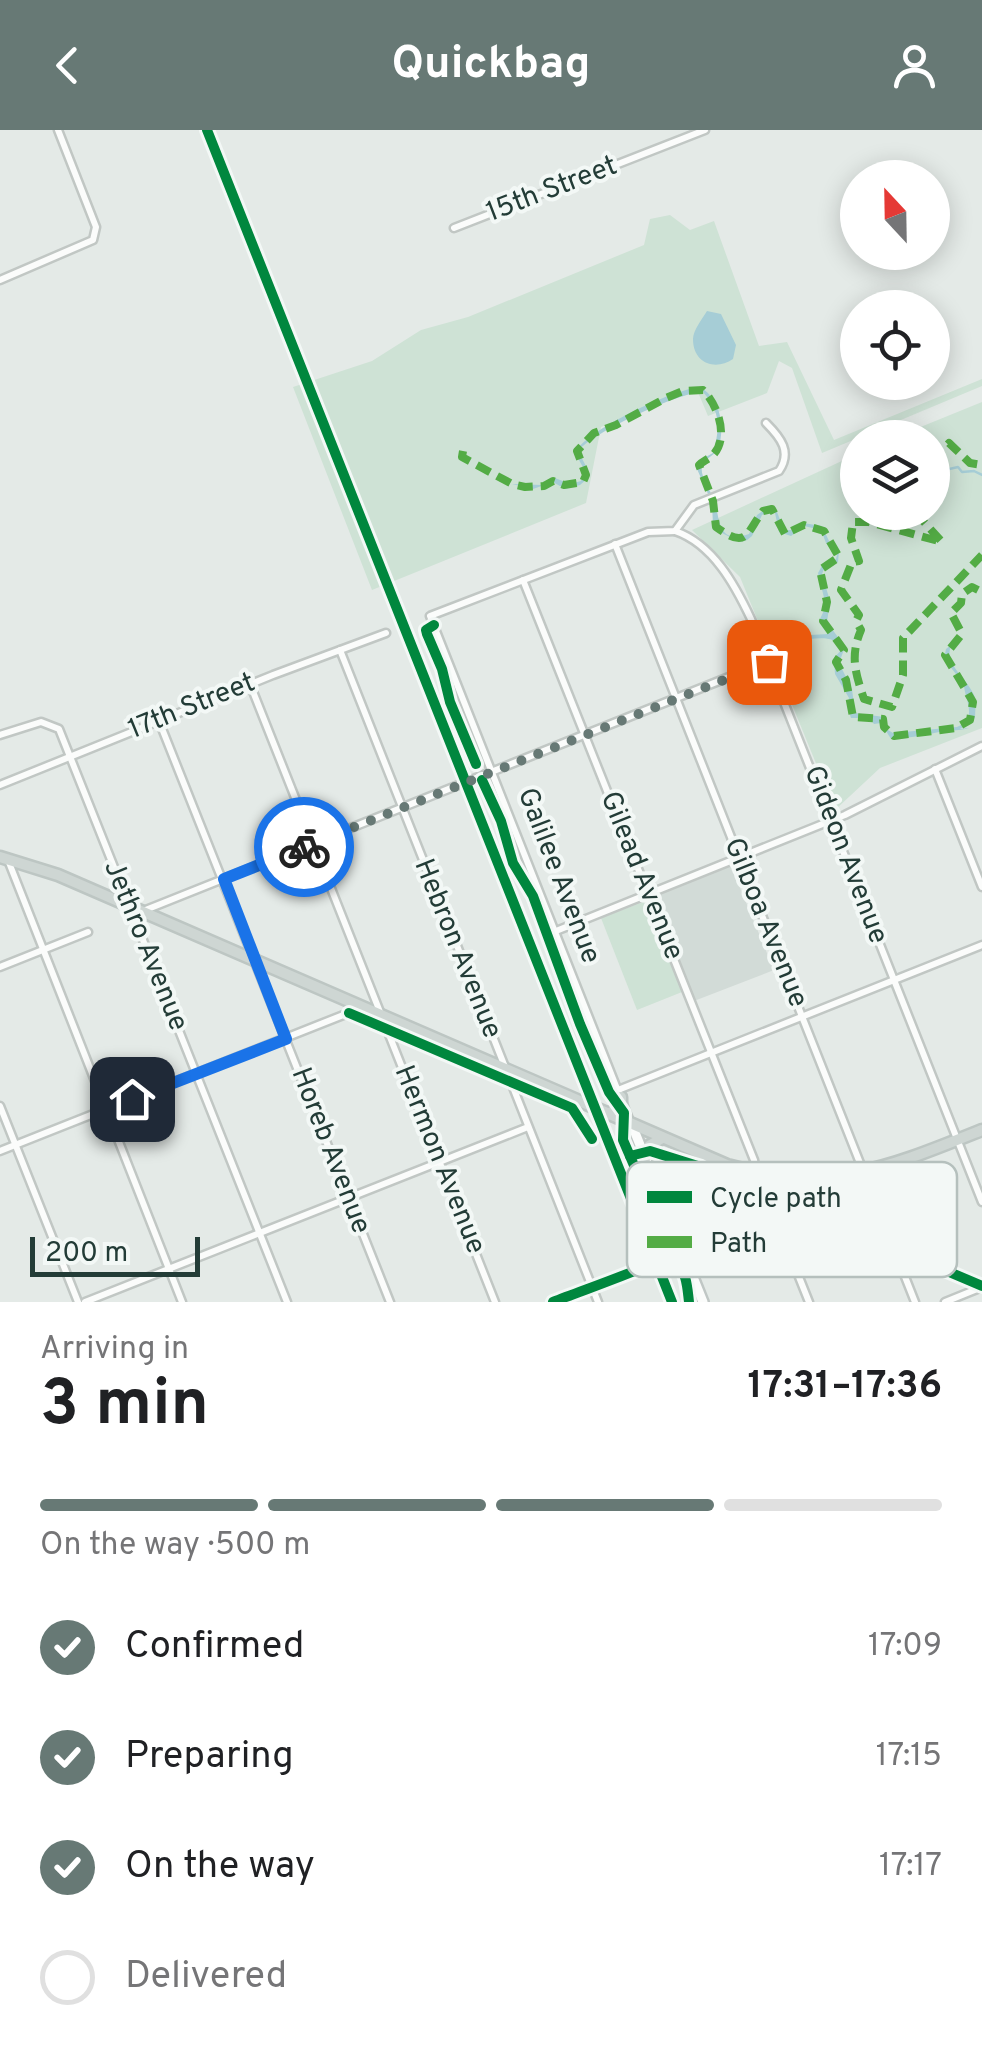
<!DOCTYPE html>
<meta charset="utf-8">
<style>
body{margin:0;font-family:Overpass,sans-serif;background:#f6f6f6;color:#202124;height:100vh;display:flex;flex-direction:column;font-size:38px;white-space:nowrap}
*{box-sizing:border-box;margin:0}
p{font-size:32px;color:#757577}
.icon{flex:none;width:55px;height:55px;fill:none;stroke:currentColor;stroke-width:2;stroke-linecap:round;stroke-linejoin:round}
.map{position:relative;height:1172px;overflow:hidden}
.panel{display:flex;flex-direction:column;background:#fff;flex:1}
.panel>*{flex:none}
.needle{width:65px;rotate:338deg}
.controls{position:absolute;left:840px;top:30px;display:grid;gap:20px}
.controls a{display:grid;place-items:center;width:110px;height:110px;border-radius:50%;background:#fff;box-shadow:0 5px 25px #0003;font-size:50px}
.scale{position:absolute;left:30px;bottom:25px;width:170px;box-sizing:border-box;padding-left:10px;border:5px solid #233c37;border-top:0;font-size:28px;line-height:35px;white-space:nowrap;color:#233c37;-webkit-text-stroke:8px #f3f8f6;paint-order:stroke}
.pin{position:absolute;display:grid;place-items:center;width:85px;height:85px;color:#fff;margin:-42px;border-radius:20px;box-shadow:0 5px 15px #0006}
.courier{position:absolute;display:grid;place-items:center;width:100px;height:100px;margin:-50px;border:8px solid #1a73e8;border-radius:50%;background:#fff;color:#222;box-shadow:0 2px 12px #0007}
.summary em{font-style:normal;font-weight:700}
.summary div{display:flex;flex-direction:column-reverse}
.summary{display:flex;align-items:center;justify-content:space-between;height:170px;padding:0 40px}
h1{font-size:65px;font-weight:700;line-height:75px}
.bar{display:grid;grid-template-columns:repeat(4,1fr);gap:15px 10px;align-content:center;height:120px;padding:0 40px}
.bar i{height:12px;border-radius:8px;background:#e0e0e0}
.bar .on{background:#677975}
.bar p{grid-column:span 4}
ol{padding:0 40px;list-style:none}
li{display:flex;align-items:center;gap:30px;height:110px}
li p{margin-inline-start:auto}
li .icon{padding:10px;border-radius:50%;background:#677975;color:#fff;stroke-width:4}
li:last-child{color:#757577}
li i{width:55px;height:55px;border:5px solid #e0e0e0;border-radius:50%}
header{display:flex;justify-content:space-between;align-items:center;height:130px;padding:0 40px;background:#677975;color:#fff;font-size:45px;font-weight:700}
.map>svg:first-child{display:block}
.built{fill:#d2dbd7}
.green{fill:#cee2d5}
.water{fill:#a6cdd6}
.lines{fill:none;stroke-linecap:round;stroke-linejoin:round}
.stream{stroke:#a6cdd6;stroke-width:2.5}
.street-casing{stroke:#c1c7c4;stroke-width:11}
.secondary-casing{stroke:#c0c7c5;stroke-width:14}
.primary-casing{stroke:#bdc6c3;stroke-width:15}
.street{stroke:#fbfcfb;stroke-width:6}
.secondary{stroke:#fbfcfb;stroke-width:9}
.primary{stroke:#ced6d3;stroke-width:10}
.quiet{stroke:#53ac45;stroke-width:8;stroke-dasharray:15 8;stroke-linecap:butt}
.cycleway-casing{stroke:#f3f8f6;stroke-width:16}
.cycleway{stroke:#00873e;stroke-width:10}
.done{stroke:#677975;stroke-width:10;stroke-dasharray:0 18}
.route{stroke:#1a73e8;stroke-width:12}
.labels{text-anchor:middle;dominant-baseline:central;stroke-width:8;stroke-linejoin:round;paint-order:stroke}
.street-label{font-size:28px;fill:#233c37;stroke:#f3f8f6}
.key{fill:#f3f8f6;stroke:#b5c0bd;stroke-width:2.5}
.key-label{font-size:28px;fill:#233c37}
</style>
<header><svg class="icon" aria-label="back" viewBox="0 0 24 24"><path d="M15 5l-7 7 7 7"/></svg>Quickbag<svg class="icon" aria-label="person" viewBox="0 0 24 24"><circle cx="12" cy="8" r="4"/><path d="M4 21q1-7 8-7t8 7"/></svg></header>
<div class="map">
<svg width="982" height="1172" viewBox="0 0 982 1172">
<rect width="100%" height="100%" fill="#e4eae7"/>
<path class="built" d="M731 736 774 840 694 871 654 770 655 766Z"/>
<g class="green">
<path d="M670 85 690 100 714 91 759 216 787 212 834 310 982 249V256L822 323 792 238 779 231 767 263 708 286 697 260 601 297 586 373 372 460 293 257 372 231 421 200 468 187 644 115 650 89Z"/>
<path d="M982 272V598L880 638 835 680 740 447 692 400 857 324 858 382H932V308L896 307Z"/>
<path d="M643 772 647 774 682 862 637 880 601 788Z"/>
</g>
<g class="water">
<path d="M707 181 721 184 736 215 733 229C716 241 693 234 693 209 693 200 703 188 707 181Z"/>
<path d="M700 257C722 270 725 298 718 320 714 325 703 330 702 337 700 345 709 359 713 367 721 386 715 416 749 404L757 385 771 375 777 382 784 400H794L803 393 822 396 829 411 839 421 838 432 824 439 822 444 830 471 827 492 845 517 839 533 852 559 855 583 884 587 888 600 893 603 957 597 967 592C973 578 964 566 964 554L944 529 946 519 952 514C942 532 965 547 973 563 977 570 975 580 975 588L960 599 969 598C960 601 951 600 944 601 926 605 909 608 891 609L881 593 874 594 869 588H851L847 576 849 568 835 544 834 528 842 519C835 506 822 508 809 509L801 520 795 522V518L811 505 828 504 820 489 826 476 818 443 823 434 836 429 837 425 826 413 821 400 804 396 791 406 779 402 775 383 771 381 762 385 752 406 747 410 740 412 718 401 713 396 712 373 697 339 702 329 713 323C720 298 721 282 703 262 679 262 592 303 578 321L587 338V349L580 355 565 359 553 352 533 359 512 354 542 355 555 348 570 354 581 351 584 339 575 323C584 301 674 259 700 257Z"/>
</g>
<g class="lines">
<path class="stream" d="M932 343 958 337 962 342 974 341 982 345"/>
<defs>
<g id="street">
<path d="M454 98 705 0"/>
<path d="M0 150 93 110 96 97 58 0"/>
<path d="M675 401C713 414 735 455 751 489L982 1072"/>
<path d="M615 414 915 1172"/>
<path d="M523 450 754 1030 758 1053 752 1071 746 1082 727 1101 695 1117 553 1172"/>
<path d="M340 520 598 1172"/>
<path d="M250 554 495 1172"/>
<path d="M159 591 390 1172"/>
<path d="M0 605 41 592 59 599 287 1172"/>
<path d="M935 639 982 757"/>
<path d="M0 655 273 545 386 503"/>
<path d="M8 730 182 1172"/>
<path d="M143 781 769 531"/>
<path d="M556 801 845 685 982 616"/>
<path d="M0 837 88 802"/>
<path d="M618 960 982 815"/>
<path d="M0 976 78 1172"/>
<path d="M631 994 430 486 648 402 675 401 694 375 779 341C792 322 781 308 766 293"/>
<path d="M0 1021 361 878"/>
<path d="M752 1071 772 1083 777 1092 809 1172"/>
<path d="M687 1116 730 1090 740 1079 756 1043"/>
<path d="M85 1172 528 997"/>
<path d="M945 1172 982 1157"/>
</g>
<path id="secondary" d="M632 995 703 1172"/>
<g id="primary">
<path d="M0 727 58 745 727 1035C830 1063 887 1038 982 1000"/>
<path d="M607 985 621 976V967"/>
<path d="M645 1029 649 1016 662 1008"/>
</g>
</defs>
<use href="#street" class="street-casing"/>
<use href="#secondary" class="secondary-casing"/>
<use href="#primary" class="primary-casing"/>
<use href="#street" class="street"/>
<use href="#secondary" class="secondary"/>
<use href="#primary" class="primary"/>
<g class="quiet">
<path d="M463 321 462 327 512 354 525 357 544 356 553 351 564 355 583 352 586 345 577 321 594 303 616 295 666 268 683 261 703 260C717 274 730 307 713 325 709 329 703 331 699 335L713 371 716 397C748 420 745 404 763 381L772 379 785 404 804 395 824 401 839 427 820 440 827 472 823 491 844 520 836 532 846 550 853 587 883 589 884 597 894 606 956 598 970 590 973 572 945 525 962 504 951 483 961 473 962 464 972 457 982 462"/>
<path d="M932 331 949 313 970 333 982 335"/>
<path d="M915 382 942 412 869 392H853L851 408 859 431 852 432 841 460 859 485 856 491 861 500C850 526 855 542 864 569L892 577 903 545V508L982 425"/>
</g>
<defs>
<g id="cycleway">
<path d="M207 0 672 1172"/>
<path d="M434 495 426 500 427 504 442 539 450 572 476 634"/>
<path d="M482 650 501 691 513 733 533 766 580 894 609 962 624 983 623 1010 675 1130C687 1144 687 1155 689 1172"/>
<path d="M349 883 572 978 592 1009"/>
<path d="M630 1026 650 1021 701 1037 728 1051 773 1060 811 1063 886 1115 982 1156"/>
<path d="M553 1172C600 1153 711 1119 740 1079 747 1068 748 1054 756 1043"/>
</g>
</defs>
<use href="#cycleway" class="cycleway-casing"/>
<use href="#cycleway" class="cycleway"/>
</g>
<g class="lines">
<path class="done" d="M304 717 769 532"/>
<path class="route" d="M132 969 286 909 224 749 304 717"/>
</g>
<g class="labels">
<g class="street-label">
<text transform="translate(552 60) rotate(-21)">15th Street</text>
<text transform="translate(192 577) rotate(-22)">17th Street</text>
<text transform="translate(845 725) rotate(69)">Gideon Avenue</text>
<text transform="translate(558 746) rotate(69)">Galilee Avenue</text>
<text transform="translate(641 746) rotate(68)">Gilead Avenue</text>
<text transform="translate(765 793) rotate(68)">Gilboa Avenue</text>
<text transform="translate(145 816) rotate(68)">Jethro Avenue</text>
<text transform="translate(457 819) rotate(68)">Hebron Avenue</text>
<text transform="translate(330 1021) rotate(69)">Horeb Avenue</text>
<text transform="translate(439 1030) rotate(68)">Hermon Avenue</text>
</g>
</g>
<rect x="627" y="1032" width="330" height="115" rx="15" class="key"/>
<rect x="647" y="1061" width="45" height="12" fill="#00873e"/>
<rect x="647" y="1106" width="45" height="12" fill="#53ac45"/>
<g class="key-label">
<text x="710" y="1077">Cycle path</text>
<text x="710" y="1122">Path</text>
</g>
</svg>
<div class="controls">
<a><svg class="needle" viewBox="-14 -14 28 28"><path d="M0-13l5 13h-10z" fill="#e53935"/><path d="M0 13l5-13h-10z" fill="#757577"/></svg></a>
<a><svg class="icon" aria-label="locate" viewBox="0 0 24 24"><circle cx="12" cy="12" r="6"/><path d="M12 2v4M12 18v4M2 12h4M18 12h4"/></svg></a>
<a><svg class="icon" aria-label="layers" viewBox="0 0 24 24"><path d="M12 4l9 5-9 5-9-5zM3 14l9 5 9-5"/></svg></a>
</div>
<div class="scale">200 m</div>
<div class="pin" style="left:769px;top:532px;background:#ea580c"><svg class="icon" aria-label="bag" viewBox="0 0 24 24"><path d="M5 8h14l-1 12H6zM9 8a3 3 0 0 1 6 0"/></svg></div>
<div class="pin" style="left:132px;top:969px;background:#1f2937"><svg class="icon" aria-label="home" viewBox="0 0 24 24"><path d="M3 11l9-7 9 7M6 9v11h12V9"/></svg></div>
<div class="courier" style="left:304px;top:717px"><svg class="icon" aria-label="bike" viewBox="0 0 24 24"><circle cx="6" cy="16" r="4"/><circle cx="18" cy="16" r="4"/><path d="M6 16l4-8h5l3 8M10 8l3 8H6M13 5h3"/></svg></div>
</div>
<section class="panel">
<div class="summary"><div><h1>3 min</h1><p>Arriving in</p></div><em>17:31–17:36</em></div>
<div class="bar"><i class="on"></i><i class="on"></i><i class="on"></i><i></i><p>On the way · 500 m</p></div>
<ol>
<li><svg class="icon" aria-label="check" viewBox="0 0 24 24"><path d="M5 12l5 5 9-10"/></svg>Confirmed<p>17:09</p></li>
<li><svg class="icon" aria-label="check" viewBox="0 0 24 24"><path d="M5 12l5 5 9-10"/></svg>Preparing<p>17:15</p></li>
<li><svg class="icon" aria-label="check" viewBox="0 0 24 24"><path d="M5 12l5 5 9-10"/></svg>On the way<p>17:17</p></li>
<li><i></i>Delivered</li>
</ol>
</section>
